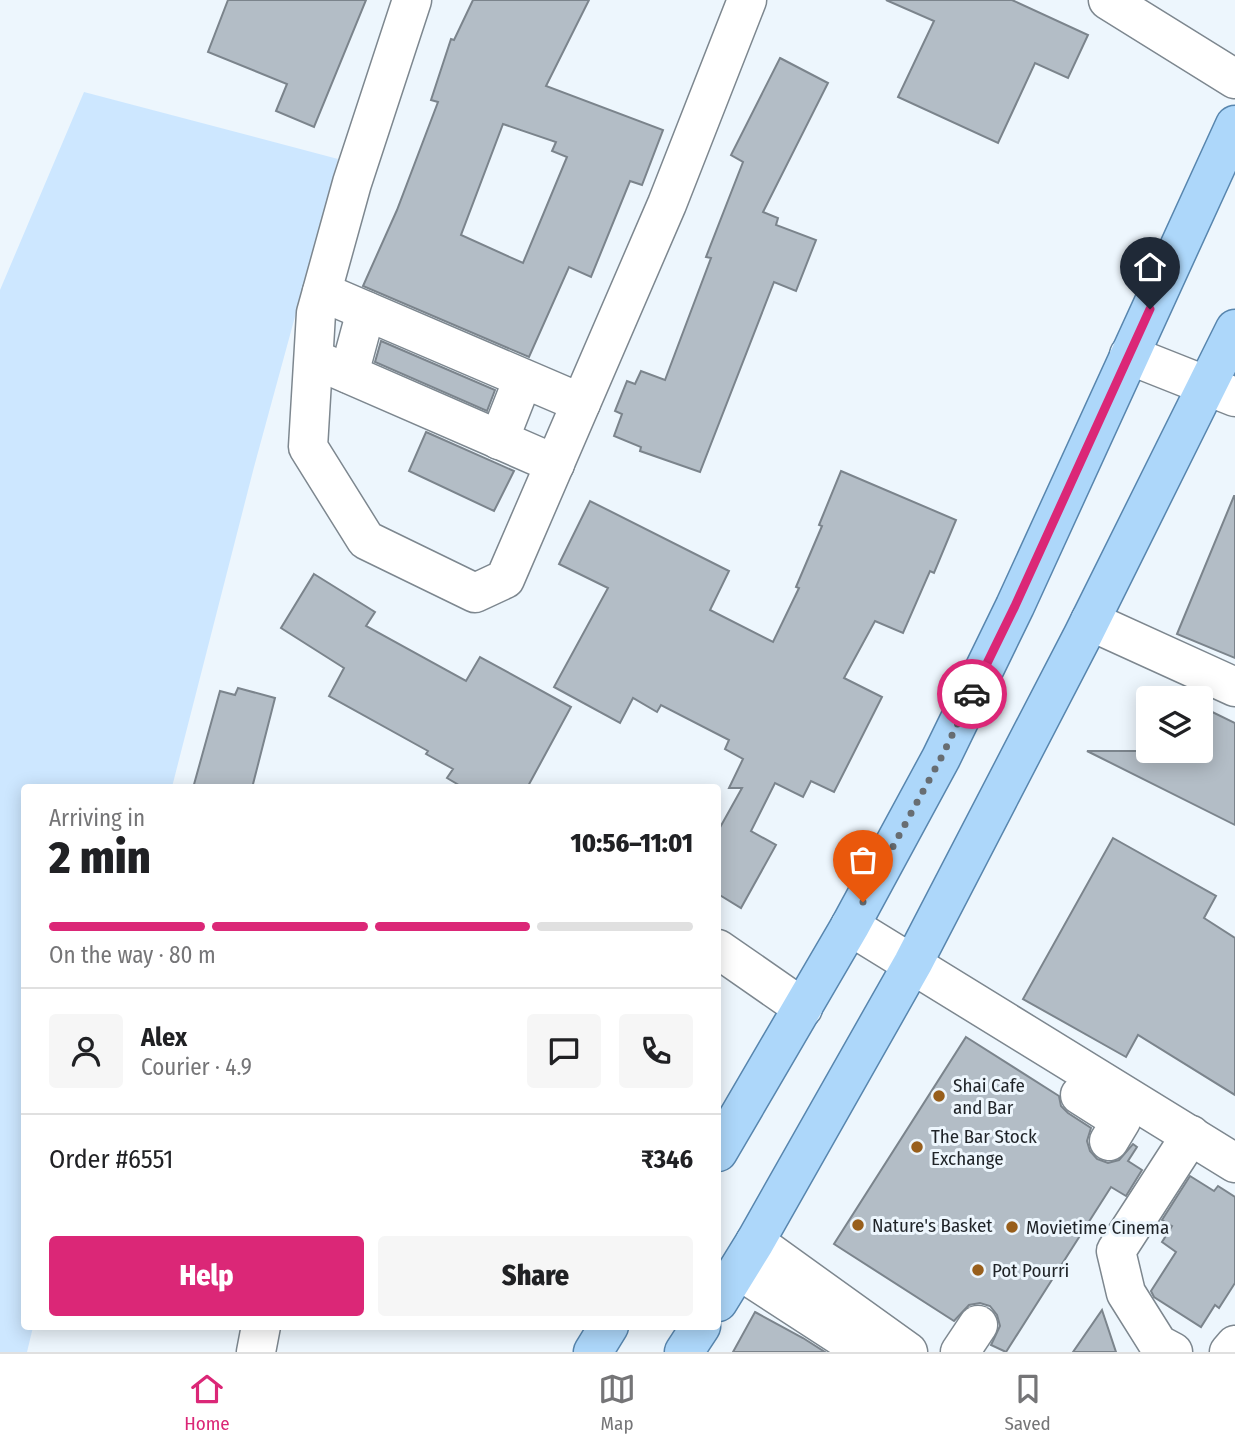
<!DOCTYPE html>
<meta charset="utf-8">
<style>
body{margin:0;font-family:"Fira Sans Condensed",sans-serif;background:#f6f6f6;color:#202124;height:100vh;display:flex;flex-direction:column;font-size:26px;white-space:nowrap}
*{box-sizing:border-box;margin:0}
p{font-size:23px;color:#757577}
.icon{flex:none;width:38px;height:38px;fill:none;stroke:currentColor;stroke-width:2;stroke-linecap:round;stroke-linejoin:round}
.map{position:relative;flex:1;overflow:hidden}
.side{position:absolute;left:21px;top:784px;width:700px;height:546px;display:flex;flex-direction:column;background:#fff;border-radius:7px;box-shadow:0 4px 18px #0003}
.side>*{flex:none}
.tools{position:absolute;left:1136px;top:686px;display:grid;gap:14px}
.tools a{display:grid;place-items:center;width:77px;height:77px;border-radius:7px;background:#fff;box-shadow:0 4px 18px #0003;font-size:35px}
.pin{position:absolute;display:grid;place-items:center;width:60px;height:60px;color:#fff;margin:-72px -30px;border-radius:50% 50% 50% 0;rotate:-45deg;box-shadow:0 0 7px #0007}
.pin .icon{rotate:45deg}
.courier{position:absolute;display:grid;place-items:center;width:70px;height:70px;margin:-35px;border:5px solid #db2777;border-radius:50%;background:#fff;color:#222;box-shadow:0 2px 9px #0007}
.head em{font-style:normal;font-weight:800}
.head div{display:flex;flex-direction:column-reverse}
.head{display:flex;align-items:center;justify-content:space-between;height:119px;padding:0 28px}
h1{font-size:46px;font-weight:800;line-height:52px}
.bar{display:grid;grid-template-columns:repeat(4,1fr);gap:10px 7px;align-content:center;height:84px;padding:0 28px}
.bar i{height:9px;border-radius:5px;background:#e0e0e0}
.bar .on{background:#db2777}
.bar p{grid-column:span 4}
.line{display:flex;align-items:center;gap:18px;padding:0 28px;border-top:2px solid #e0e0e0}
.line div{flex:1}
.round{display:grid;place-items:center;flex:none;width:74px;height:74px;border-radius:7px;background:#f6f6f6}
.action{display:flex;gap:14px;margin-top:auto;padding:14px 28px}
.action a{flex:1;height:80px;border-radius:7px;background:#db2777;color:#fff;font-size:28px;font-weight:800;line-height:80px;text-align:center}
.action a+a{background:#f6f6f6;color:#202124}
.tabs{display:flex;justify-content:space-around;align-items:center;height:98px;border-top:2px solid #e0e0e0;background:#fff;font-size:19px;color:#757577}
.tabs a{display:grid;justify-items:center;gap:4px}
.tabs .on{color:#db2777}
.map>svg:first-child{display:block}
.green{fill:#cde7ff}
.building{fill:#b3bdc6;stroke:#7b848c;stroke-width:2;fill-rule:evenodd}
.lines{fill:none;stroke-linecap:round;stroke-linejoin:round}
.minor-casing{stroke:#7d878f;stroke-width:41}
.major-casing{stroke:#5886ae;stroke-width:41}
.minor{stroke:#fff;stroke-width:38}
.major{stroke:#add7fa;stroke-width:38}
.done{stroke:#676d72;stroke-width:7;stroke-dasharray:0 12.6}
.route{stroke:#db2777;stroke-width:9}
.poi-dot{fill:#985f1c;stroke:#edf6fd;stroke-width:2.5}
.labels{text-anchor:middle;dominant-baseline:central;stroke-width:6;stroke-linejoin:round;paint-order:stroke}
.poi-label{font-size:19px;fill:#1f2327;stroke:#edf6fd;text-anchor:start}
</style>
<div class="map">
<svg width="1235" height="1352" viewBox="0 0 1235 1352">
<rect width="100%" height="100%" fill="#edf6fd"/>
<path class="green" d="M84 92 338 159 254 467 172 787 24 788V1326L33 1327 27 1352H0V290Z"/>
<g class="building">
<path d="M228 0H366L314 127 276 111 287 84 208 52Z"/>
<path d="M473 0H589L546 86 663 130 642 185 630 181 591 277 569 267 529 357 363 286 397 210 438 102 431 100 451 39 454 40ZM503 124 556 142 552 151 567 157 523 263 461 235Z"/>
<path d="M886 0H1012L1088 35 1068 78 1035 63 998 143 898 97 934 21Z"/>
<path d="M780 58 828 83 763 212 778 218 776 225 816 240 796 291 774 282 700 472 640 451 641 447 614 436 622 414 615 411 627 381 635 384 641 371 665 380 711 258 706 257 743 162 731 155Z"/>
<path d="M381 341 495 390 487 411 375 362Z"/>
<path d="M426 432 514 471 494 511 409 471Z"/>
<path d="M841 471 956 520 934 573 930 571 903 633 875 621 844 678 882 697 834 792 811 781 803 797 775 783 751 831 776 845 741 908 718 894V831L742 788H729L743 759 725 749 729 740 661 705 657 712 633 698 620 723 554 687 608 588 559 564 590 501 729 571 710 610 773 642 799 588 796 587 822 526 819 525Z"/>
<path d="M1234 496H1235V658L1177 634Z"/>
<path d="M314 574 375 612 366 626 466 681 480 657 571 707 527 788H464L447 778 453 769 426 754 428 751 329 696 344 668 281 628Z"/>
<path d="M238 688 275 698 252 788H193L220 691 235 695Z"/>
<path d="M1200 706 1235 723V825L1087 751H1200Z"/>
<path d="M1113 838 1216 896 1204 918 1235 938V1095L1138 1035 1126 1057 1023 999Z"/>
<path d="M966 1037 1059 1096 1061 1106 1068 1113 1091 1128 1087 1141 1090 1151 1097 1159 1108 1163 1119 1160 1133 1144 1137 1147 1128 1161 1142 1170 1126 1196 1111 1187 1006 1352 991 1345 1000 1326 997 1315 990 1306 980 1303 969 1305 954 1321 834 1244Z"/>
<path d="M1190 1176 1214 1191 1218 1186 1235 1197V1283L1219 1308 1215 1305 1201 1327 1154 1297 1151 1291 1176 1252 1162 1242 1172 1226 1162 1220Z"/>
<path d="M1102 1310 1116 1352H1073Z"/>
<path d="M755 1312 803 1338 825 1352H733Z"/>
</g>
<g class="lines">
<defs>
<g id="minor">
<path d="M412 0 352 183 316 313 308 447 366 540 475 593 505 579 667 204 747 0"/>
<path d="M1108 0 1235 79"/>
<path d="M322 292 581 403"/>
<path d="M1129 355 1235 397"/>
<path d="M314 359 555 464"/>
<path d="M349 374 366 311"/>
<path d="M499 440 523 379"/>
<path d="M1090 621 1235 687"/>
<path d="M850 926 1235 1163"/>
<path d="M718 949 803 1008"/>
<path d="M1080 1095 1121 1121 1109 1141"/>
<path d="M755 1242 908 1352"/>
<path d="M739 1270 865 1352"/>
<path d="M256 1352 261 1326"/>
<path d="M960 1352 978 1325"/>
<path d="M1173 1352 1158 1344 1126 1293 1116 1251 1191 1135"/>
<path d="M1229 1352 1235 1345"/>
</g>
<g id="major">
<path d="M718 1152 850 926 941 758 1015 606 1235 125"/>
<path d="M718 1302 755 1242 913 963 1083 635 1235 329"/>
<path d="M593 1352 609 1326"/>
<path d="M684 1352 701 1326"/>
</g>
</defs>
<use href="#minor" class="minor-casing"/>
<use href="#major" class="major-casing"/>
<use href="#minor" class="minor"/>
<use href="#major" class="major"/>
</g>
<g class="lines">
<path class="done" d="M863 902 941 758 972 694"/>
<path class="route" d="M972 694 1015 606 1150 309"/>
</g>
<g class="poi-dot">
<circle cx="939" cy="1096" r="7"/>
<circle cx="917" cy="1147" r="7"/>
<circle cx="858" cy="1225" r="7"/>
<circle cx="1012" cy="1227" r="7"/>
<circle cx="978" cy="1270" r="7"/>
</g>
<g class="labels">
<g class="poi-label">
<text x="953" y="1085">Shai Cafe<tspan x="953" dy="22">and Bar</tspan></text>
<text x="931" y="1136">The Bar Stock<tspan x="931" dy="22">Exchange</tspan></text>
<text x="872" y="1225">Nature's Basket</text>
<text x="1026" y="1227">Movietime Cinema</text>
<text x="992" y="1270">Pot Pourri</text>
</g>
</g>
</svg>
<div class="tools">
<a><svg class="icon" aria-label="layers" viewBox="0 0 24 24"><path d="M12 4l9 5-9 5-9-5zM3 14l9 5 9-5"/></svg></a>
</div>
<div class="pin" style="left:863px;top:902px;background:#ea580c"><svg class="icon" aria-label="bag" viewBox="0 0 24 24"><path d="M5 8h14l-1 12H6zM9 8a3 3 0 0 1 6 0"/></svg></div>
<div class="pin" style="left:1150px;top:309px;background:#1f2937"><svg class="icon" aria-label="home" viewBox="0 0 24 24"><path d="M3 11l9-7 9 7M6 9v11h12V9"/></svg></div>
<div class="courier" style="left:972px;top:694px"><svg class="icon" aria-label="car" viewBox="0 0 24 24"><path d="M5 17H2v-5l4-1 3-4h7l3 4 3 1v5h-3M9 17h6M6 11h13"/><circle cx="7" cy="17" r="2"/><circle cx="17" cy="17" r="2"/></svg></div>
<section class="side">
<div class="head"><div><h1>2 min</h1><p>Arriving in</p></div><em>10:56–11:01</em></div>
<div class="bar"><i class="on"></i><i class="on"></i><i class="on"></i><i></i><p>On the way · 80 m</p></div>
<div class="line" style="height:126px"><a class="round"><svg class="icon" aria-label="person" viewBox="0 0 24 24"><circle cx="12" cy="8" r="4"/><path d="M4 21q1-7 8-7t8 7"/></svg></a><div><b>Alex</b><p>Courier · 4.9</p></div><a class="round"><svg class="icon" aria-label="chat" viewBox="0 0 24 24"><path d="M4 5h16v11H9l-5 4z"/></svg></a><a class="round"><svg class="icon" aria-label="phone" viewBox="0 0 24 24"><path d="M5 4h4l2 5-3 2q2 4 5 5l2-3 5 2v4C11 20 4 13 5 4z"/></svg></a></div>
<div class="line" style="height:91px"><div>Order #6551</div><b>₹346</b></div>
<div class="action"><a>Help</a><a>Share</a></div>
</section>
</div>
<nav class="tabs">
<a class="on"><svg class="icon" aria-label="home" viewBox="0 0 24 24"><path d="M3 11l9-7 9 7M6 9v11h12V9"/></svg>Home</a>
<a><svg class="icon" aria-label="map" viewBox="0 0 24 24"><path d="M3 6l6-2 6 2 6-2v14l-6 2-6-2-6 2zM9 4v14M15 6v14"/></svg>Map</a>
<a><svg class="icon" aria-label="saved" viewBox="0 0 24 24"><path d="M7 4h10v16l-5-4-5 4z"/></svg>Saved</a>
</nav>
